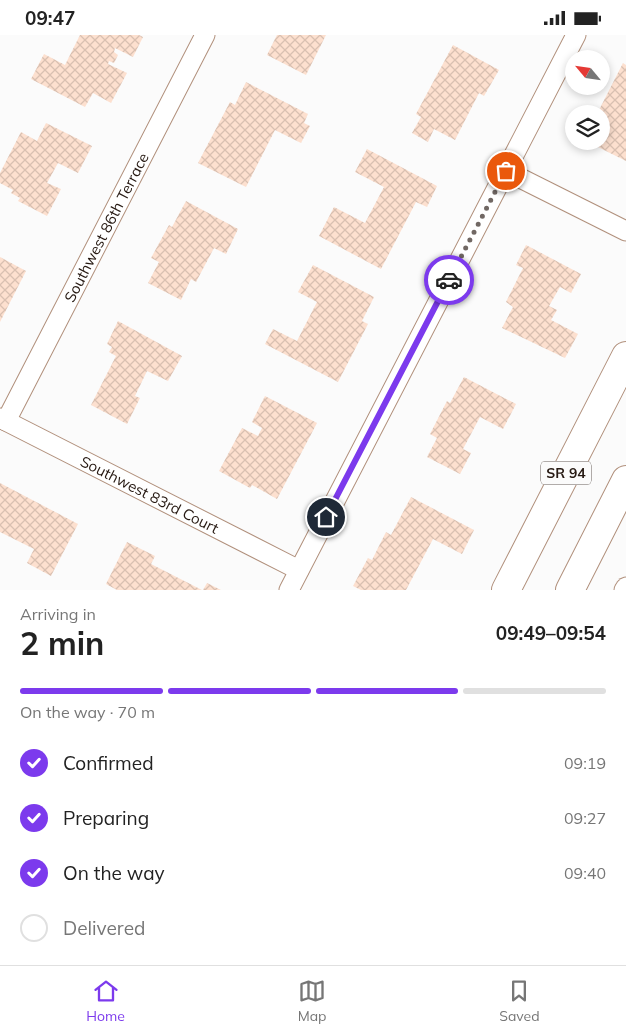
<!DOCTYPE html>
<meta charset="utf-8">
<style>
body{margin:0;font-family:Mulish,sans-serif;background:#f6f6f6;color:#222;height:100vh;display:flex;flex-direction:column;font-size:19px;white-space:nowrap}
*{box-sizing:border-box;margin:0}
p{font-size:16px;color:#767676}
.icon{flex:none;width:28px;height:28px;fill:none;stroke:currentColor;stroke-width:2;stroke-linecap:round;stroke-linejoin:round}
.map{position:relative;height:555px;overflow:hidden}
.panel{display:flex;flex-direction:column;background:#fff;flex:1}
.panel>*{flex:none}
.needle{width:32px;rotate:299deg}
.fabs{position:absolute;left:565px;top:15px;display:grid;gap:10px}
.fabs a{display:grid;place-items:center;width:45px;height:45px;border-radius:50%;background:#fff;box-shadow:0 2px 8px #0003;font-size:25px}
.pin{position:absolute;display:grid;place-items:center;width:42px;height:42px;color:#fff;margin:-21px;border:2px solid #fff;border-radius:50%;box-shadow:0 1px 5px #0007}
.courier{position:absolute;display:grid;place-items:center;width:50px;height:50px;margin:-25px;border:4px solid #7c3aed;border-radius:50%;background:#fff;color:#222;box-shadow:0 1px 6px #0007}
.headline em{font-style:normal;font-weight:700}
.headline div{display:flex;flex-direction:column-reverse}
.headline{display:flex;align-items:center;justify-content:space-between;height:85px;padding:0 20px}
h1{font-size:32px;font-weight:700;line-height:38px}
.bar{display:grid;grid-template-columns:repeat(4,1fr);gap:8px 5px;align-content:center;height:60px;padding:0 20px}
.bar i{height:6px;border-radius:4px;background:#e0e0e0}
.bar .active{background:#7c3aed}
.bar p{grid-column:span 4}
ol{padding:0 20px;list-style:none}
li{display:flex;align-items:center;gap:15px;height:55px}
li p{margin-inline-start:auto}
li .icon{padding:5px;border-radius:50%;background:#7c3aed;color:#fff;stroke-width:4}
li:last-child{color:#767676}
li i{width:28px;height:28px;border:2px solid #e0e0e0;border-radius:50%}
.status{display:flex;justify-content:space-between;align-items:center;height:35px;padding:0 25px;background:#fff;direction:ltr}
.status svg{height:14px;fill:currentColor}
.dock{display:flex;justify-content:space-around;align-items:center;height:70px;border-top:1px solid #e0e0e0;background:#fff;font-size:14px;color:#767676}
.dock a{display:grid;justify-items:center;gap:2px}
.dock .active{color:#7c3aed}
.map>svg:first-child{display:block}
.building{fill:url(#building-cross-hatch)}
.lines{fill:none;stroke-linecap:round;stroke-linejoin:round}
.street-casing{stroke:#b1907c;stroke-width:21}
.primary-casing{stroke:#b1907c;stroke-width:30}
.street{stroke:#fff;stroke-width:19}
.primary{stroke:#fff;stroke-width:28}
.done{stroke:#716864;stroke-width:5;stroke-dasharray:0 9}
.route{stroke:#7c3aed;stroke-width:6}
.labels{text-anchor:middle;dominant-baseline:central;stroke-width:4;stroke-linejoin:round;paint-order:stroke}
.shield{fill:#fbfbfb;stroke:#665d58;stroke-width:1}
.shield-label{font-size:14px;font-weight:bold;fill:#261912}
.street-label{font-size:15px;fill:#261912;stroke:#fbfbfb}
</style>
<div class="status"><b>09:47</b><svg viewBox="0 0 49 12"><path d="M0 12V9h3v3zM5 12V6h3v6zM10 12V3h3v9zM15 12V0h3v12zM26 1h20v11H26zM47 4h2v5h-2z"/></svg></div>
<div class="map">
<svg width="626" height="555" viewBox="0 0 626 555">
<defs>
<pattern id="building-cross-hatch" width="8" height="8" patternUnits="userSpaceOnUse" patternTransform="scale(1.25)"><rect width="8" height="8" fill="#fde0cf"/><path d="M0 0l8 8M0 8l8-8" fill="none" stroke="#d9c0b1"/></pattern>
</defs>
<rect width="100%" height="100%" fill="#fbfbfb"/>
<g class="building">
<path d="M80 0H139L143 2 133 22 115 13 114 17 118 20 114 28 109 26 108 29 127 38 111 68 93 58 85 72 31 44 44 19 65 30Z"/>
<path d="M277 0H326L306 40 267 20Z"/>
<path d="M453 10 499 35 484 61 479 58 455 105 434 94 428 107 412 98 421 82 416 79Z"/>
<path d="M623 28 626 30V126L586 106H601V79H597Z"/>
<path d="M246 47 308 79 304 88 310 91 301 108 275 95 246 152 198 128 230 67 235 70Z"/>
<path d="M46 88 92 111 78 138 58 128 47 148 61 154 47 181 18 166 20 163 11 158 13 155 0 148V138L21 97 37 106Z"/>
<path d="M367 114 437 151 427 172 416 167 381 234 319 201 334 172 365 188 384 152 355 137Z"/>
<path d="M186 166 238 194 226 219 214 213 196 247 191 244 181 265 148 248 159 227 151 223 169 190 172 192Z"/>
<path d="M526 210 581 239 571 258 560 252 549 271 557 275 551 285 578 299 565 323 502 293 513 272 506 267 523 233 516 230Z"/>
<path d="M0 222 26 236 0 287Z"/>
<path d="M313 230 374 262 362 286 368 289 338 347 265 309 273 294 297 306 317 267 298 257Z"/>
<path d="M118 286 182 321 168 346 147 336 135 361 140 363 127 389 91 370 116 321 109 317 112 312 107 309Z"/>
<path d="M464 342 516 369 503 394 480 382 463 414 471 418 460 439 427 422 437 403 430 399 447 366 450 368Z"/>
<path d="M265 361 317 388 277 464 252 450 250 453 219 436 242 393 258 401 262 393 252 387Z"/>
<path d="M0 448 78 489 51 541 27 528 34 514 0 497Z"/>
<path d="M411 462 474 495 462 519 433 504 406 555H361L353 551 368 523 372 525 386 497 391 500Z"/>
<path d="M127 507 155 521 151 529 202 555H117L106 549Z"/>
<path d="M207 548 221 555H203Z"/>
</g>
<g class="lines">
<defs>
<g id="street">
<path d="M506 136 626 196"/>
<path id="s1" d="M0 383 299 535"/>
<path id="s2" d="M6 386 205 0"/>
<path d="M289 555 576 0"/>
<path d="M624 555 626 552"/>
</g>
<g id="primary">
<path d="M506 555 626 321"/>
<path d="M570 555 626 445"/>
</g>
</defs>
<use href="#street" class="street-casing"/>
<use href="#primary" class="primary-casing"/>
<use href="#street" class="street"/>
<use href="#primary" class="primary"/>
</g>
<g class="lines">
<path class="done" d="M449 245 506 136"/>
<path class="route" d="M326 482 449 245"/>
</g>
<g class="labels">
<rect class="shield" x="541" y="426.5" width="50" height="23" rx="4"/>
<g class="shield-label">
<text x="566" y="438">SR 94</text>
</g>
<g class="street-label">
<text stroke="none"><textPath href="#s2" startOffset="218">Southwest 86th Terrace</textPath></text>
<text stroke="none"><textPath href="#s1" startOffset="168">Southwest 83rd Court</textPath></text>
</g>
</g>
</svg>
<div class="fabs">
<a><svg class="needle" viewBox="-14 -14 28 28"><path d="M0-13l5 13h-10z" fill="#e53935"/><path d="M0 13l5-13h-10z" fill="#767676"/></svg></a>
<a><svg class="icon" aria-label="layers" viewBox="0 0 24 24"><path d="M12 4l9 5-9 5-9-5zM3 14l9 5 9-5"/></svg></a>
</div>
<div class="pin" style="left:506px;top:136px;background:#ea580c"><svg class="icon" aria-label="bag" viewBox="0 0 24 24"><path d="M5 8h14l-1 12H6zM9 8a3 3 0 0 1 6 0"/></svg></div>
<div class="pin" style="left:326px;top:482px;background:#1f2937"><svg class="icon" aria-label="home" viewBox="0 0 24 24"><path d="M3 11l9-7 9 7M6 9v11h12V9"/></svg></div>
<div class="courier" style="left:449px;top:245px"><svg class="icon" aria-label="car" viewBox="0 0 24 24"><path d="M5 17H2v-5l4-1 3-4h7l3 4 3 1v5h-3M9 17h6M6 11h13"/><circle cx="7" cy="17" r="2"/><circle cx="17" cy="17" r="2"/></svg></div>
</div>
<section class="panel">
<div class="headline"><div><h1>2 min</h1><p>Arriving in</p></div><em>09:49–09:54</em></div>
<div class="bar"><i class="active"></i><i class="active"></i><i class="active"></i><i></i><p>On the way · 70 m</p></div>
<ol>
<li><svg class="icon" aria-label="check" viewBox="0 0 24 24"><path d="M5 12l5 5 9-10"/></svg>Confirmed<p>09:19</p></li>
<li><svg class="icon" aria-label="check" viewBox="0 0 24 24"><path d="M5 12l5 5 9-10"/></svg>Preparing<p>09:27</p></li>
<li><svg class="icon" aria-label="check" viewBox="0 0 24 24"><path d="M5 12l5 5 9-10"/></svg>On the way<p>09:40</p></li>
<li><i></i>Delivered</li>
</ol>
</section>
<nav class="dock">
<a class="active"><svg class="icon" aria-label="home" viewBox="0 0 24 24"><path d="M3 11l9-7 9 7M6 9v11h12V9"/></svg>Home</a>
<a><svg class="icon" aria-label="map" viewBox="0 0 24 24"><path d="M3 6l6-2 6 2 6-2v14l-6 2-6-2-6 2zM9 4v14M15 6v14"/></svg>Map</a>
<a><svg class="icon" aria-label="saved" viewBox="0 0 24 24"><path d="M7 4h10v16l-5-4-5 4z"/></svg>Saved</a>
</nav>
